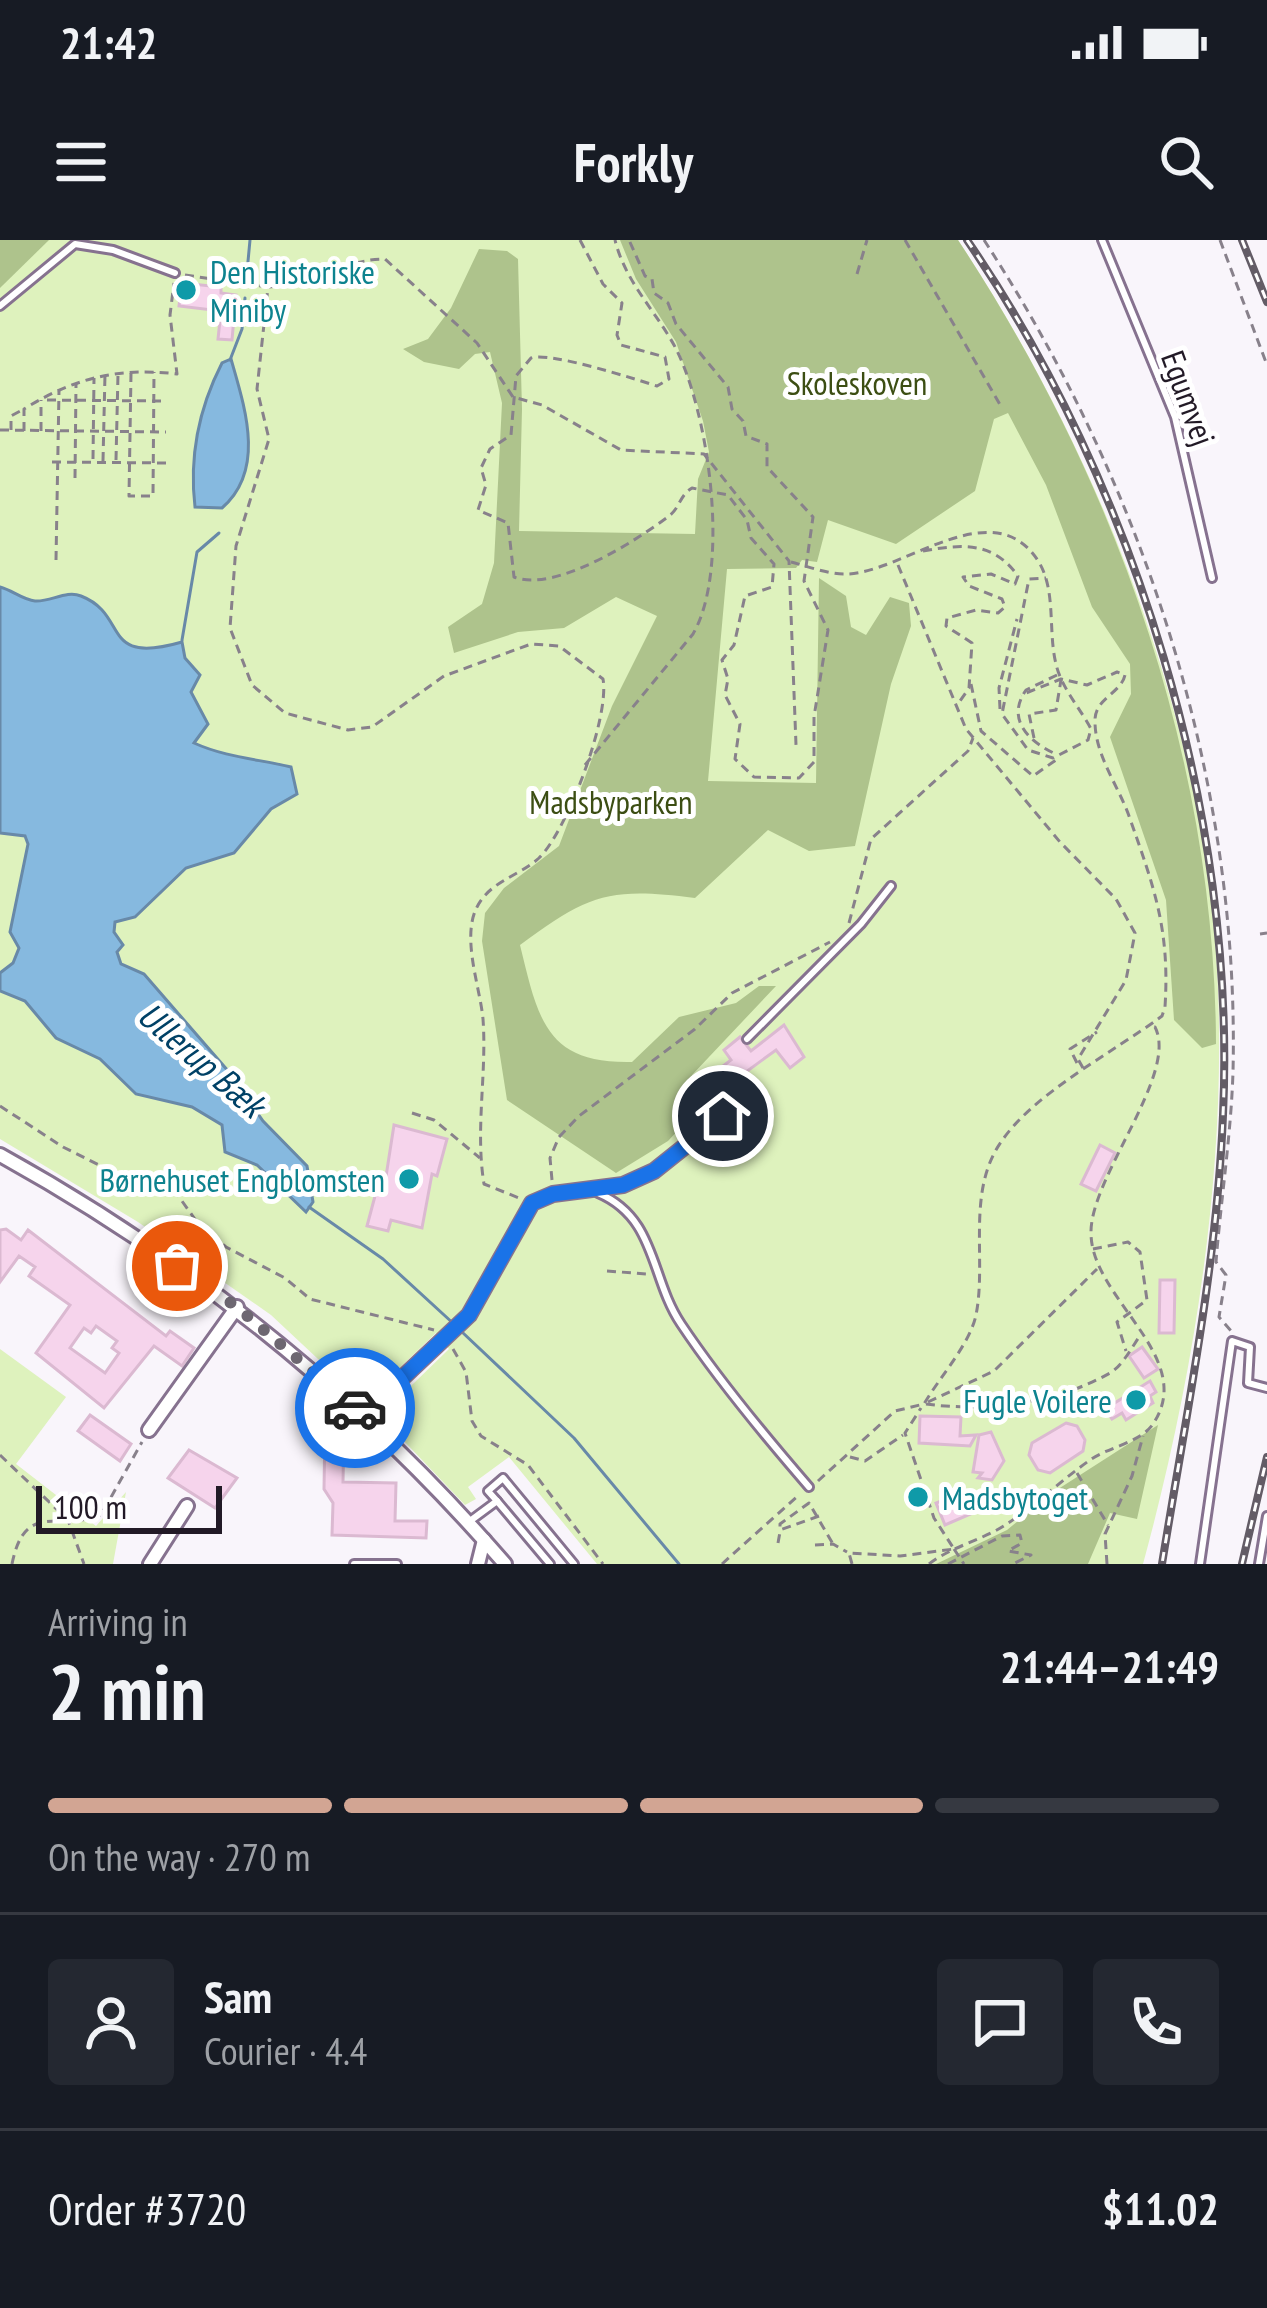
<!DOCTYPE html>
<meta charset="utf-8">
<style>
body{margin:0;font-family:"PT Sans Narrow",sans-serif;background:#242831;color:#f1f3f6;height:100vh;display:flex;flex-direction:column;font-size:45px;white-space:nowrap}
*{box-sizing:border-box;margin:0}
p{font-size:39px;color:#9ea1a6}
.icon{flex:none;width:66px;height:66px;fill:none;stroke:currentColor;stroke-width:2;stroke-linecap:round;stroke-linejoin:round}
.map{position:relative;height:1324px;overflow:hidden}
.details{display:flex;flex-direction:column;background:#171b24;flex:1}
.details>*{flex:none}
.scale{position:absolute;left:36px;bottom:30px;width:186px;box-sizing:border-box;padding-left:12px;border:6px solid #221a26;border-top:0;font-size:33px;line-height:42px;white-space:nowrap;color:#221a26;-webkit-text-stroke:9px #fff;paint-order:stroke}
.pin{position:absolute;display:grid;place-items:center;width:102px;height:102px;color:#fff;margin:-51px;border:6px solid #fff;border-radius:50%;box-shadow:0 3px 12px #0007}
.courier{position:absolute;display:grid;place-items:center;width:120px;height:120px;margin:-60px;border:9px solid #1a73e8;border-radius:50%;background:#fff;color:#222;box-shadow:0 3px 15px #0007}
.overview em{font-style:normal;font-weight:700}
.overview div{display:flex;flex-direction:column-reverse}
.overview{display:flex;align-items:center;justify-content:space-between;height:204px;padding:0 48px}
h1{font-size:78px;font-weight:700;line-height:90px}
.bar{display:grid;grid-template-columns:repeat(4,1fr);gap:18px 12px;align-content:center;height:144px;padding:0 48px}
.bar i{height:15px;border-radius:9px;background:#363941}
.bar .current{background:#d2a593}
.bar p{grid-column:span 4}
.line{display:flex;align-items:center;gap:30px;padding:0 48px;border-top:3px solid #363941}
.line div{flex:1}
.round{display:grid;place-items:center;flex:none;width:126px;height:126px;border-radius:12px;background:#242831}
.status{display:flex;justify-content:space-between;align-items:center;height:84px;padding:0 60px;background:#171b24;direction:ltr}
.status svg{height:33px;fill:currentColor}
header{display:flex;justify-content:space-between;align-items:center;height:156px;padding:0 48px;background:#171b24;font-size:54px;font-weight:700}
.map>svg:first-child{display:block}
.green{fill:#def2bd}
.forest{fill:#aec38c}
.water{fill:#86b9df;stroke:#6889a8;stroke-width:3}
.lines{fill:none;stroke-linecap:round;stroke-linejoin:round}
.stream{stroke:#6889a8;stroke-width:3}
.building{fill:#f6d4ec;stroke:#dbb9d1;stroke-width:3;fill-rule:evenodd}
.service-casing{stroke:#86728f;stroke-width:12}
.minor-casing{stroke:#86728f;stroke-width:18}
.path{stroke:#88818b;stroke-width:3;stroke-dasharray:9 6;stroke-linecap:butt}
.service{stroke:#fff;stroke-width:6}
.minor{stroke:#fff;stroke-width:12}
.rail-casing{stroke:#635c66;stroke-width:8}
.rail{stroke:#fff;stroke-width:3;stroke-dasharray:9;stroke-linecap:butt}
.path-bridge{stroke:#88818b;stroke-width:3;stroke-dasharray:9 6;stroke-linecap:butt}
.done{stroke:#6d6771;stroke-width:12;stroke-dasharray:0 21.6}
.route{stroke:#1a73e8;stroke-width:15}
.culture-dot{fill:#0f9aa8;stroke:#fff;stroke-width:4.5}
.labels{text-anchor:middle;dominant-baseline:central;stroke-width:10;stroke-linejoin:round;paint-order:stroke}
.culture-label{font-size:33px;fill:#0d838f;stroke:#fff;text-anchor:start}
.park-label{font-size:33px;fill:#3c4e13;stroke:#fff}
.street-label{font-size:33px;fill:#221a26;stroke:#fff}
.water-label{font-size:36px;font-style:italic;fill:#004166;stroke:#fff}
</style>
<div class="status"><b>21:42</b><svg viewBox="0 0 49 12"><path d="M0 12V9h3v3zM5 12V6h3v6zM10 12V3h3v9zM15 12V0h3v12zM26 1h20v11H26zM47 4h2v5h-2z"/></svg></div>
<header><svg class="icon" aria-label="menu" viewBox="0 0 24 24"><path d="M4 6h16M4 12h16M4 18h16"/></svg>Forkly<svg class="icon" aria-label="search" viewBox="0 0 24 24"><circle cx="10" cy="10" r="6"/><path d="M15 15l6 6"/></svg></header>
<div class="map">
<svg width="1267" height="1324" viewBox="0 0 1267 1324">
<rect width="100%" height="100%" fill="#f9f5fb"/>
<g class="green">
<path d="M0 0H958C1095 207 1198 462 1216 712 1230 913 1196 1130 1143 1324H597L509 1217 468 1247 476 1259 465 1265 380 1176 449 1109 436 1093 364 1162 271 1075 138 982 0 899Z"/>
<path d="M0 1109 66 1157 16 1224 96 1286 126 1252 113 1324H0Z"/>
</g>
<g class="forest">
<path d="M0 0H49L0 48Z"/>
<path d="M620 0H958C1115 238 1215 517 1216 804L1202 808 1174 780 1166 660 1110 497 1131 454 1130 424 1092 367 1046 245 1008 173 994 179 975 251 896 304 828 280 817 322 802 320 796 328 727 329 708 541 816 543 819 338 846 356 851 387 866 395 890 357 909 363 911 386 891 444 855 606 809 611 768 590 695 658C609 647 589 654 520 705 538 778 545 824 632 822L679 777 736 763 759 746H776L692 835 696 871 668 901 616 933 507 860 482 701 485 673 504 648 559 606 612 466 657 376 616 357 564 388 518 392 454 413 448 387 482 364 494 323 502 163 490 112 475 114 459 129 424 122 403 109 428 99 451 68 479 9 507 11 518 19 522 169 519 291 695 294 698 239 709 212 703 181 676 102 636 39Z"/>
<path d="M1158 1185 1137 1279 1110 1273 1088 1324H936L1007 1290 1052 1253Z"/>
</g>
<g class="water">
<path d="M231 119C245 168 266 230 222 268L195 267C189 216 199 168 222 123Z"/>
<path d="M0 347C12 350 23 360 35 361 51 362 66 350 81 356 130 375 99 426 182 402L185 418 200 435 191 452 208 484 194 503C225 517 257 519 291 527L297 554 271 569 234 613 186 628 135 677 115 682 114 692 123 705 117 712 121 724 144 734 229 832 263 881 307 926 313 962 306 972 257 925 225 912 222 885 192 867 136 854 100 819 56 798 25 761 0 751V733L13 723 19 708 10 692 28 604 25 596 0 593Z"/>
</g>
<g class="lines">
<g class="stream">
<path d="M247 32 250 0"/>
<path d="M230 120 242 89 245 58"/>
<path d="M182 400 197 312 219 293"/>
<path d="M309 967 383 1019 455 1085"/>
<path d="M462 1092 574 1198 679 1324"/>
</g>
</g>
<g class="building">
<path d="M182 43 221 47V53L236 55 232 100 218 99 221 71 179 66Z"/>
<path d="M784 785 804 817 790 828 776 810 739 837 747 847 725 864 717 854 707 861 699 852 710 844 706 839 731 820 724 810 740 797 751 811Z"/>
<path d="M394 885 447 899 437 936 432 934 422 988 391 980 388 991 367 986 379 941 385 943Z"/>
<path d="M1100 905 1115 913 1096 951 1081 944Z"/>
<path d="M6 989 21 1000 28 990 166 1096 170 1091 194 1108 182 1126 154 1106 104 1168 36 1113 70 1065 29 1036 35 1027 19 1016 0 1042V990ZM96 1086 117 1101 112 1108 119 1113 105 1133 70 1108 84 1088 91 1093Z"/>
<path d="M1160 1040H1175L1174 1093H1159Z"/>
<path d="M1142 1107 1158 1129 1144 1138 1129 1116Z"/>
<path d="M1150 1141 1156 1152 1150 1156 1153 1163 1126 1180 1122 1173 1112 1179 1105 1169Z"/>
<path d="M90 1175 131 1204 120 1221 78 1191Z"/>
<path d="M920 1176 961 1177 960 1196 976 1195 970 1206 919 1203Z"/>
<path d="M1066 1183 1077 1186 1085 1200 1083 1211 1050 1233 1038 1230 1029 1215 1032 1203Z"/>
<path d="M325 1188 344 1189 343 1242 396 1243 395 1281H427L426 1298 332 1295 333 1263 324 1249Z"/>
<path d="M991 1192 1004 1221 992 1240 978 1238 982 1233 973 1232 979 1195Z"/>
<path d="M189 1210 237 1238 215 1268 168 1238Z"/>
<path d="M965 1251 973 1273 945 1285 936 1263Z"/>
</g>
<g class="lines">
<defs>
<g id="service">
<path d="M1102 0 1175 177 1212 338"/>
<path d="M0 66 75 4 113 10 175 33"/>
<path d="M747 799 861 684 891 646"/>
<path d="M598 953C657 978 650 1038 681 1084 719 1141 764 1195 809 1247"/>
<path d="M497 1261 488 1251 503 1238 574 1324"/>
<path d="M470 1281 497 1261 550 1324"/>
<path d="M354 1324H397"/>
<path d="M1200 1324 1232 1101 1250 1107 1248 1143 1267 1148"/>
<path d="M1259 1324 1267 1276"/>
</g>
<g id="minor">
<path d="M0 915C192 1021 361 1158 505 1324"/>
<path d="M363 1175 469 1075 532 963 553 954 623 945 654 931 723 876"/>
<path d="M149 1190 237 1067"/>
<path d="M150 1324 187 1266"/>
<path d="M478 1324 484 1300"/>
</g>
</defs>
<use href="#service" class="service-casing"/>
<use href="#minor" class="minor-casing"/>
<g class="path">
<path d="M580 0 603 44 622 63 617 95 621 105 665 117 669 139 657 146C635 139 548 111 531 118L516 136 511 195 490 209 481 228 486 245 478 270 508 283 514 337C555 353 636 301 669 276 680 268 679 256 692 248L728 255 747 280 751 298 774 324 772 347 745 356 734 405 722 420 728 439 725 455 740 484 735 519 754 537 799 538 814 522V477L828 390 804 341 813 277 767 227V204L746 196 743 181 732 169 728 147 676 84 668 63 654 53 652 39 645 36 629 0"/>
<path d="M905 0 1002 168"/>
<path d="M984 0C1143 244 1240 539 1233 832 1231 895 1221 959 1216 1022L1226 1035 1219 1077 1232 1092"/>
<path d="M1220 0 1267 125"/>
<path d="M857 34 867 0"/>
<path d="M185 35 268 47 257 149 269 199 236 306 230 388 252 445 285 473 348 490 372 487 444 436 531 404 559 406 603 439C610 477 567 591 539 618 518 637 489 641 476 669 462 700 480 747 483 779 487 834 475 889 484 944L519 958"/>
<path d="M269 47C310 43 347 19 385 19L477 103 513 157 542 165 621 210 704 214 789 321 796 505"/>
<path d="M131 133 129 256H153L154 132"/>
<path d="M47 160 166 161"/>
<path d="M0 190 166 192"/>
<path d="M11 190V176L22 170"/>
<path d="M24 191V169C74 138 119 127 177 134L170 75 174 43"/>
<path d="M41 191V160"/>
<path d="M93 219 94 138"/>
<path d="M116 220 118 134"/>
<path d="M103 221 105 134"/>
<path d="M52 222 166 223"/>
<path d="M75 238 76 144"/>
<path d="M923 311C962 304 993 301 1018 336L1015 344 991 334 963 337 969 346 1002 359 1005 367 998 373 976 370 947 378 946 386 972 403 969 448 958 464"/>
<path d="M56 320 59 151"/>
<path d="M791 322C807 326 827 334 845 334 901 335 995 247 1040 324 1056 353 1048 392 1056 424 1061 447 1080 468 1091 489L1088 500 1053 518 1028 510 1002 474 1029 339 1046 338"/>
<path d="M898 325 966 489 1060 602 1116 659 1135 693 1126 740 1078 819 1083 828"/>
<path d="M1057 435 1026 450C1005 480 1030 503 1058 515"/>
<path d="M971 444 981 491 1033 536 1056 520"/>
<path d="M1000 469 999 448 1017 379"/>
<path d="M1034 498 1029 474 1056 470 1061 440"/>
<path d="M585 525 693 394C731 328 709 170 674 105 654 69 625 41 615 0"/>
<path d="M849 683 871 599 968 511 973 498"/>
<path d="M1260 694 1267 693"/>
<path d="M1077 823 1070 809 1097 792"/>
<path d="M0 866 63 907 129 940 172 947 199 985 226 1007 285 1038 310 1059 434 1090"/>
<path d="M412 873 434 880 480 918"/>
<path d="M552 940 550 918 559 897 579 876 695 789 732 753 830 702"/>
<path d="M1093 1009 1128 1002 1140 1012 1147 1060 1117 1082 1126 1111"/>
<path d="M607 1031 647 1034"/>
<path d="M453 1109 466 1132 472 1181 481 1196 528 1225 603 1324"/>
<path d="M928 1162 994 1131 1097 1029"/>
<path d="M926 1164C986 1172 1055 1164 1110 1133 1122 1126 1131 1109 1139 1097"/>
<path d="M0 1215 68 1280 84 1324"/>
<path d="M850 1217 865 1221 903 1195"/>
<path d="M1077 1233 1108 1285"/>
<path d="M818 1241 895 1171 924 1164C939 1138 970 1104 976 1075 987 1020 966 952 1001 902 1035 852 1114 812 1162 776L1165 767C1170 689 1154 647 1129 576 1118 545 1094 514 1095 479 1096 458 1121 453 1125 435L1117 432 1087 445 1061 439 1021 455"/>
<path d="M819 1276 780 1290V1284L809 1263 833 1304"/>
<path d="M778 1303 780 1292"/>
<path d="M815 1305 833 1304 847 1312"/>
<path d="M12 1324C25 1260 57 1292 101 1275L142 1202"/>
<path d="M722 1324 800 1254"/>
<path d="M852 1324 849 1313 900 1316 954 1309 934 1278 905 1193 921 1168"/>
<path d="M929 1324C951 1307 979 1301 1002 1287 1033 1268 1060 1241 1090 1220 1108 1207 1140 1203 1153 1184 1198 1117 1091 1059 1091 993 1090 937 1179 834 1155 787H1149"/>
<path d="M948 1324 1002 1296 1020 1295 1022 1303 1008 1311 1031 1315 1013 1324"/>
<path d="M1107 1324 1105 1294 1132 1236 1143 1196"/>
</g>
<use href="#service" class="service"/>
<use href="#minor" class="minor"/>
<defs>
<g id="rail">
<path d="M967 0C1136 246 1237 576 1223 875 1217 1025 1186 1175 1162 1324"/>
<path d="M1242 0 1267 62"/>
<path d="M1242 1324 1267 1217"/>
</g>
</defs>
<use href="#rail" class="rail-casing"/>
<use href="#rail" class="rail"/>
<path class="path-bridge" d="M954 1309 964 1324"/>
</g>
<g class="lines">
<path class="done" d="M177 1026 237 1067 355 1168"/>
<path class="route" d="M355 1168 363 1175 469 1075 532 963 553 954 623 945 654 931 723 876"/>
</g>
<g class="culture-dot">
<circle cx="186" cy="50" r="12"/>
<circle cx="409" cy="939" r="12"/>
<circle cx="1136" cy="1160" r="12"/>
<circle cx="918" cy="1257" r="12"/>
</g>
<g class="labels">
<g class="culture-label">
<text x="210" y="31">Den Historiske<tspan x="210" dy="38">Miniby</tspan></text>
<text x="385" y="939" text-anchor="end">Børnehuset Engblomsten</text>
<text x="1112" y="1160" text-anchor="end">Fugle Voilere</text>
<text x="942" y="1257">Madsbytoget</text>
</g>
<g class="park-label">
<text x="857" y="142">Skoleskoven</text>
<text x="611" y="561">Madsbyparken</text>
</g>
<g class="street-label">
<text transform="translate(1189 158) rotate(70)">Egumvej</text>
</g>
<g class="water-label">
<text transform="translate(202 819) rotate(41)">Ullerup Bæk</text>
</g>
</g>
</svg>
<div class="scale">100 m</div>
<div class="pin" style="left:177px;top:1026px;background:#ea580c"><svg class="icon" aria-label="bag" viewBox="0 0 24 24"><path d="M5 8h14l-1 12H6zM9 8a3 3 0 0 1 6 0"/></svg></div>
<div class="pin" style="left:723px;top:876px;background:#1f2937"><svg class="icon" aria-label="home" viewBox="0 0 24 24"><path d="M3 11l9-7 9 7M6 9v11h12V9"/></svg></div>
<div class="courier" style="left:355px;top:1168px"><svg class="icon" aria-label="car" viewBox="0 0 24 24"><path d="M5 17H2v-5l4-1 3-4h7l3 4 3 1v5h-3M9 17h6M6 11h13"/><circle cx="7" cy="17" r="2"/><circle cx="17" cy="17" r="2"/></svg></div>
</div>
<section class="details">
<div class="overview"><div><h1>2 min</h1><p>Arriving in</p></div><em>21:44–21:49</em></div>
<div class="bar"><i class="current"></i><i class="current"></i><i class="current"></i><i></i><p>On the way · 270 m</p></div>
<div class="line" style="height:216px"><a class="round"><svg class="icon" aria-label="person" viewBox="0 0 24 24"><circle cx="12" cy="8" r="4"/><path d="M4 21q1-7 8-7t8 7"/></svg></a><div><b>Sam</b><p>Courier · 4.4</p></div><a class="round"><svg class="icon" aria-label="chat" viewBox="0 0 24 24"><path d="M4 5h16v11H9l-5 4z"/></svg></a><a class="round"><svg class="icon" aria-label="phone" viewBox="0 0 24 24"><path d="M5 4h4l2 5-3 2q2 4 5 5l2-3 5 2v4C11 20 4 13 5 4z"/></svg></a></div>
<div class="line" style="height:156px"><div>Order #3720</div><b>$11.02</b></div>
</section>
